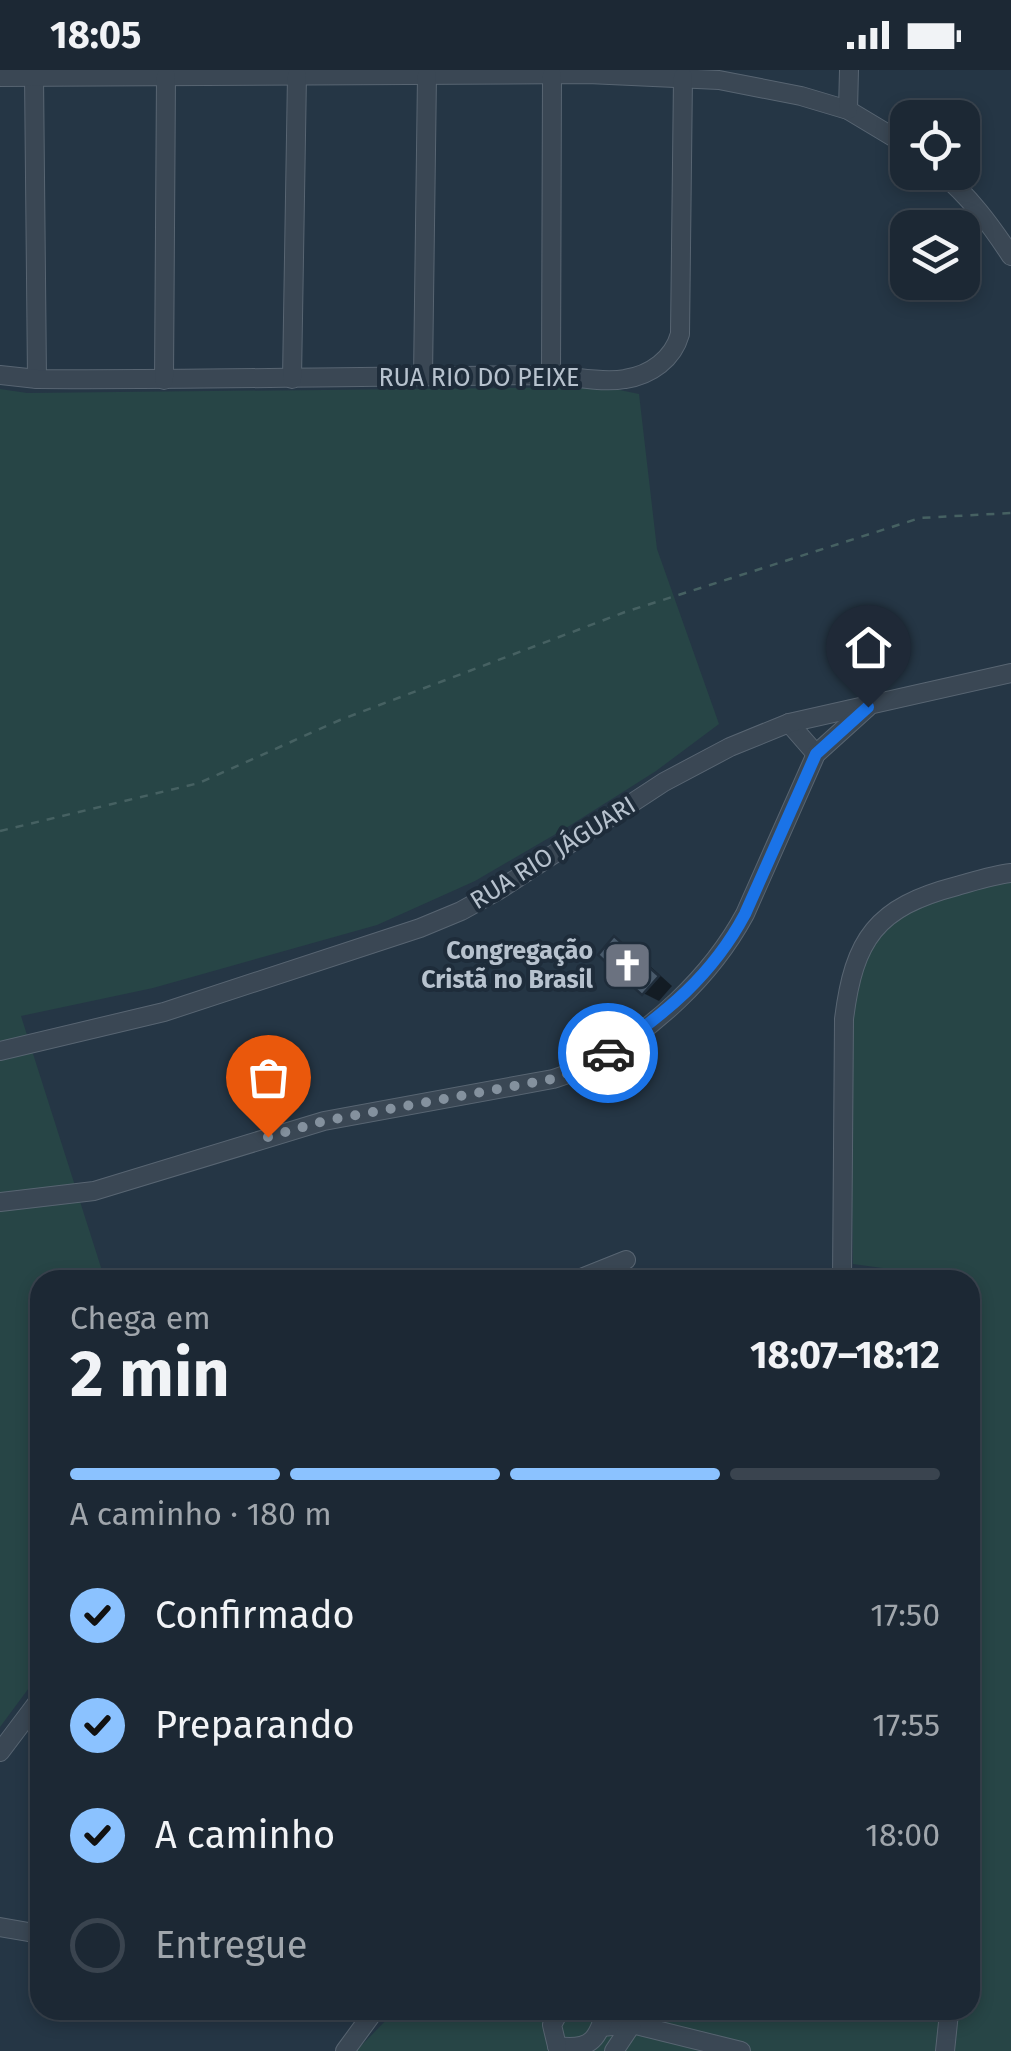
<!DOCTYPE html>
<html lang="pt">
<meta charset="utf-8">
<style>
body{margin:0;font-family:"Fira Sans",sans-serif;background:#25303c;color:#f1f3f6;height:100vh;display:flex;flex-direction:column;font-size:38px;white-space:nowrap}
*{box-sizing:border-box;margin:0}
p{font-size:32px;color:#a0a6ac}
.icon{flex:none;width:55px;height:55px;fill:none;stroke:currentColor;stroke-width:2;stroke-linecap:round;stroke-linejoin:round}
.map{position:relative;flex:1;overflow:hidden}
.panel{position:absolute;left:30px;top:1200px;width:950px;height:750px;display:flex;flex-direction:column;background:#1c2834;border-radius:30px;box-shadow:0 5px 15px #0003,0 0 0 2px #3a444f}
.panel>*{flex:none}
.fabs{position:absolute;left:890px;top:30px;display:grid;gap:20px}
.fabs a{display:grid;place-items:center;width:90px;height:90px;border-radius:20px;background:#1c2834;box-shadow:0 5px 15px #0003,0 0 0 2px #3a444f;font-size:50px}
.pin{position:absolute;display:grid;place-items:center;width:85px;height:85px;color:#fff;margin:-102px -42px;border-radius:50% 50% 50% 0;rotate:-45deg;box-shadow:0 0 10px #0007}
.pin .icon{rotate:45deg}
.courier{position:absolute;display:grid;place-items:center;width:100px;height:100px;margin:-50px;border:8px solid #1a73e8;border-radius:50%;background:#fff;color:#222;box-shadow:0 2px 12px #0007}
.head em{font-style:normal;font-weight:700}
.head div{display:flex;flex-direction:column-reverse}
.head{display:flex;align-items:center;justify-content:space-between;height:170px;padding:0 40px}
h1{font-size:65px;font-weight:700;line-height:75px}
.bar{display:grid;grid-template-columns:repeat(4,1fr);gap:15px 10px;align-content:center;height:120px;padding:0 40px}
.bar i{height:12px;border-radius:8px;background:#3a444f}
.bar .active{background:#8bc2ff}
.bar p{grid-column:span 4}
ol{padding:0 40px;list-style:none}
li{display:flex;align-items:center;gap:30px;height:110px}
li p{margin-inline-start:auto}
li .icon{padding:10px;border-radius:50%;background:#8bc2ff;color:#111;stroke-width:4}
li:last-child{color:#a0a6ac}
li i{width:55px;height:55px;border:5px solid #3a444f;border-radius:50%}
.status{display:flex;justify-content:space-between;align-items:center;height:70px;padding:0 50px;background:#1c2834;direction:ltr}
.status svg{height:28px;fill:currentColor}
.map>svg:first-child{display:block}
.green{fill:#274546}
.shadow{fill:#0007}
.building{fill:#495a6b;stroke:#202e3c;stroke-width:2.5}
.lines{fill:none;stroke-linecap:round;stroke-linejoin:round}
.minor-casing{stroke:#586572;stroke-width:20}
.path{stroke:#466162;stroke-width:2.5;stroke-dasharray:8 8;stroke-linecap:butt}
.minor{stroke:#3a4754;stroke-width:18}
.done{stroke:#84919e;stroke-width:10;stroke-dasharray:0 18}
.route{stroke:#1a73e8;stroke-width:12}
.labels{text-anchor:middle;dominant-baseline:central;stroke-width:8;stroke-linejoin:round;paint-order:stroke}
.street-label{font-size:25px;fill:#b7c2ce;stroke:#1e2c3a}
.poi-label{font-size:25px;font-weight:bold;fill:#b7c2ce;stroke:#1e2c3a;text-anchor:end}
</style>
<div class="status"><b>18:05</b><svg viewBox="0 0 49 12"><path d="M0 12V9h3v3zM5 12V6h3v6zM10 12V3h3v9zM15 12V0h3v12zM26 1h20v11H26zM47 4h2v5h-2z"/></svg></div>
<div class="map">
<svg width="1011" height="1981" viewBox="0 0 1011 1981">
<rect width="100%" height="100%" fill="#253645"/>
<g class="green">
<path d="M605 317 639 324 657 479 719 654 656 701 566 758 475 811 377 855 153 918 21 946 105 1210H40V1417L31 1443 40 1469V1603L0 1657V319L27 323Z"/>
<path d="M1011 808V1981H356L396 1940H970V1210L853 1194 850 939 862 893 898 839Z"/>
</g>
<path class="shadow" d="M615 869 630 878 672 916 659 931 643 923Z"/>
<path class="building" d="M614 866 659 906 642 925 598 885Z"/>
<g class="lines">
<defs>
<g id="minor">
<path d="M34 6 37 309"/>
<path d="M0 7 588 4 719 10 801 26 848 40 908 76"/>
<path d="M848 40 849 0"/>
<path d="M940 102C969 126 990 154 1011 186"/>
<path d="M0 305 37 309C177 310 317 307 457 306 490 306 523 304 556 306 578 307 603 313 625 309 651 305 673 289 680 264L683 7"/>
<path d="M551 306 552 5"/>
<path d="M423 307 427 5"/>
<path d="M292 309 297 5"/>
<path d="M164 310 166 6"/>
<path d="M789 653 816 684"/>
<path d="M0 981 164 942 420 858 461 841 499 820 664 712 730 677 789 653 1011 603"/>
<path d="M0 1132 94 1121 324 1051 553 1009C565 1005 578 1001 589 995 652 961 711 907 745 844L816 684 868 637"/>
<path d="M576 1210 626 1190"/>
<path d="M842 1210 844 949C854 869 876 837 957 816 975 811 993 805 1011 803"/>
<path d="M0 1682 40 1629"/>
<path d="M0 1857 40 1864"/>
<path d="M936 1940 949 1943 945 1981"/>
<path d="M602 1957 632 1954 741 1981"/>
<path d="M557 1976C593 1981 598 1967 606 1940"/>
<path d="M557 1976 552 1955 560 1940"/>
<path d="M345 1981 375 1940"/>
<path d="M614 1981 632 1954"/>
</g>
</defs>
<use href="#minor" class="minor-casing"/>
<path class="path" d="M0 761 199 713 340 650 625 542 920 448 1011 443"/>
<use href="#minor" class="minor"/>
</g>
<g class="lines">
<path class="done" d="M268 1067 324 1051 552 1009 588 996 608 983"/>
<path class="route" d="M608 983C665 944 712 906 745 844L816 684 868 637"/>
</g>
<defs>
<symbol id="church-square" viewBox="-11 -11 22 22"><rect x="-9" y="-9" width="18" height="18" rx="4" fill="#6b7280" stroke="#1e2c3a"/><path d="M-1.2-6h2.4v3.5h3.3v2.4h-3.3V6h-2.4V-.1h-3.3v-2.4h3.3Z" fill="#fff"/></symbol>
</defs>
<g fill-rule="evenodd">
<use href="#church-square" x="600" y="868" width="55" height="55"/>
</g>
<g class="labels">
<g class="street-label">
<text x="479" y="308">RUA RIO DO PEIXE</text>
<text transform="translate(553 783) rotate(-32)">RUA RIO JÁGUARI</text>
</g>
<g class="poi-label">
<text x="593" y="881">Congregação<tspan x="593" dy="29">Cristã no Brasil</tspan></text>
</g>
</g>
</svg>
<div class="fabs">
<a><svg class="icon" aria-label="locate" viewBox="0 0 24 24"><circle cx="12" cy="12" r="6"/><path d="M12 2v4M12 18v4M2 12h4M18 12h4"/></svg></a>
<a><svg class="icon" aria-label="layers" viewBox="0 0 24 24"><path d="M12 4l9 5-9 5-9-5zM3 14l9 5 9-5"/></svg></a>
</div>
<div class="pin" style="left:268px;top:1067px;background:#ea580c"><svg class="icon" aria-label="bag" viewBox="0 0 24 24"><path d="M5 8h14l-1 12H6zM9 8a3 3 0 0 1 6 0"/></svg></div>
<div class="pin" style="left:868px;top:637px;background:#1f2937"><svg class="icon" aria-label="home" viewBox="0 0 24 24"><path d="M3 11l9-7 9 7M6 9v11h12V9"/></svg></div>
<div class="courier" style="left:608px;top:983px"><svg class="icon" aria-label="car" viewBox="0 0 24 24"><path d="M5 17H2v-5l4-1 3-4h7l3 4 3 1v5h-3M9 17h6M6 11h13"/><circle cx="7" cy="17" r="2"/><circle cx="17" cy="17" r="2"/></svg></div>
<section class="panel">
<div class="head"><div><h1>2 min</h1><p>Chega em</p></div><em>18:07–18:12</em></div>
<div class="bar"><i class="active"></i><i class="active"></i><i class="active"></i><i></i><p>A caminho · 180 m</p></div>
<ol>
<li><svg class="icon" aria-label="check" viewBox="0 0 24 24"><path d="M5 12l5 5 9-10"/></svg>Confirmado<p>17:50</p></li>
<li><svg class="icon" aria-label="check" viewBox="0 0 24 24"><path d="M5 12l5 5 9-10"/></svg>Preparando<p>17:55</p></li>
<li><svg class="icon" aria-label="check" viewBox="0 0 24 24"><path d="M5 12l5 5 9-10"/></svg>A caminho<p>18:00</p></li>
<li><i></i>Entregue</li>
</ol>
</section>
</div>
